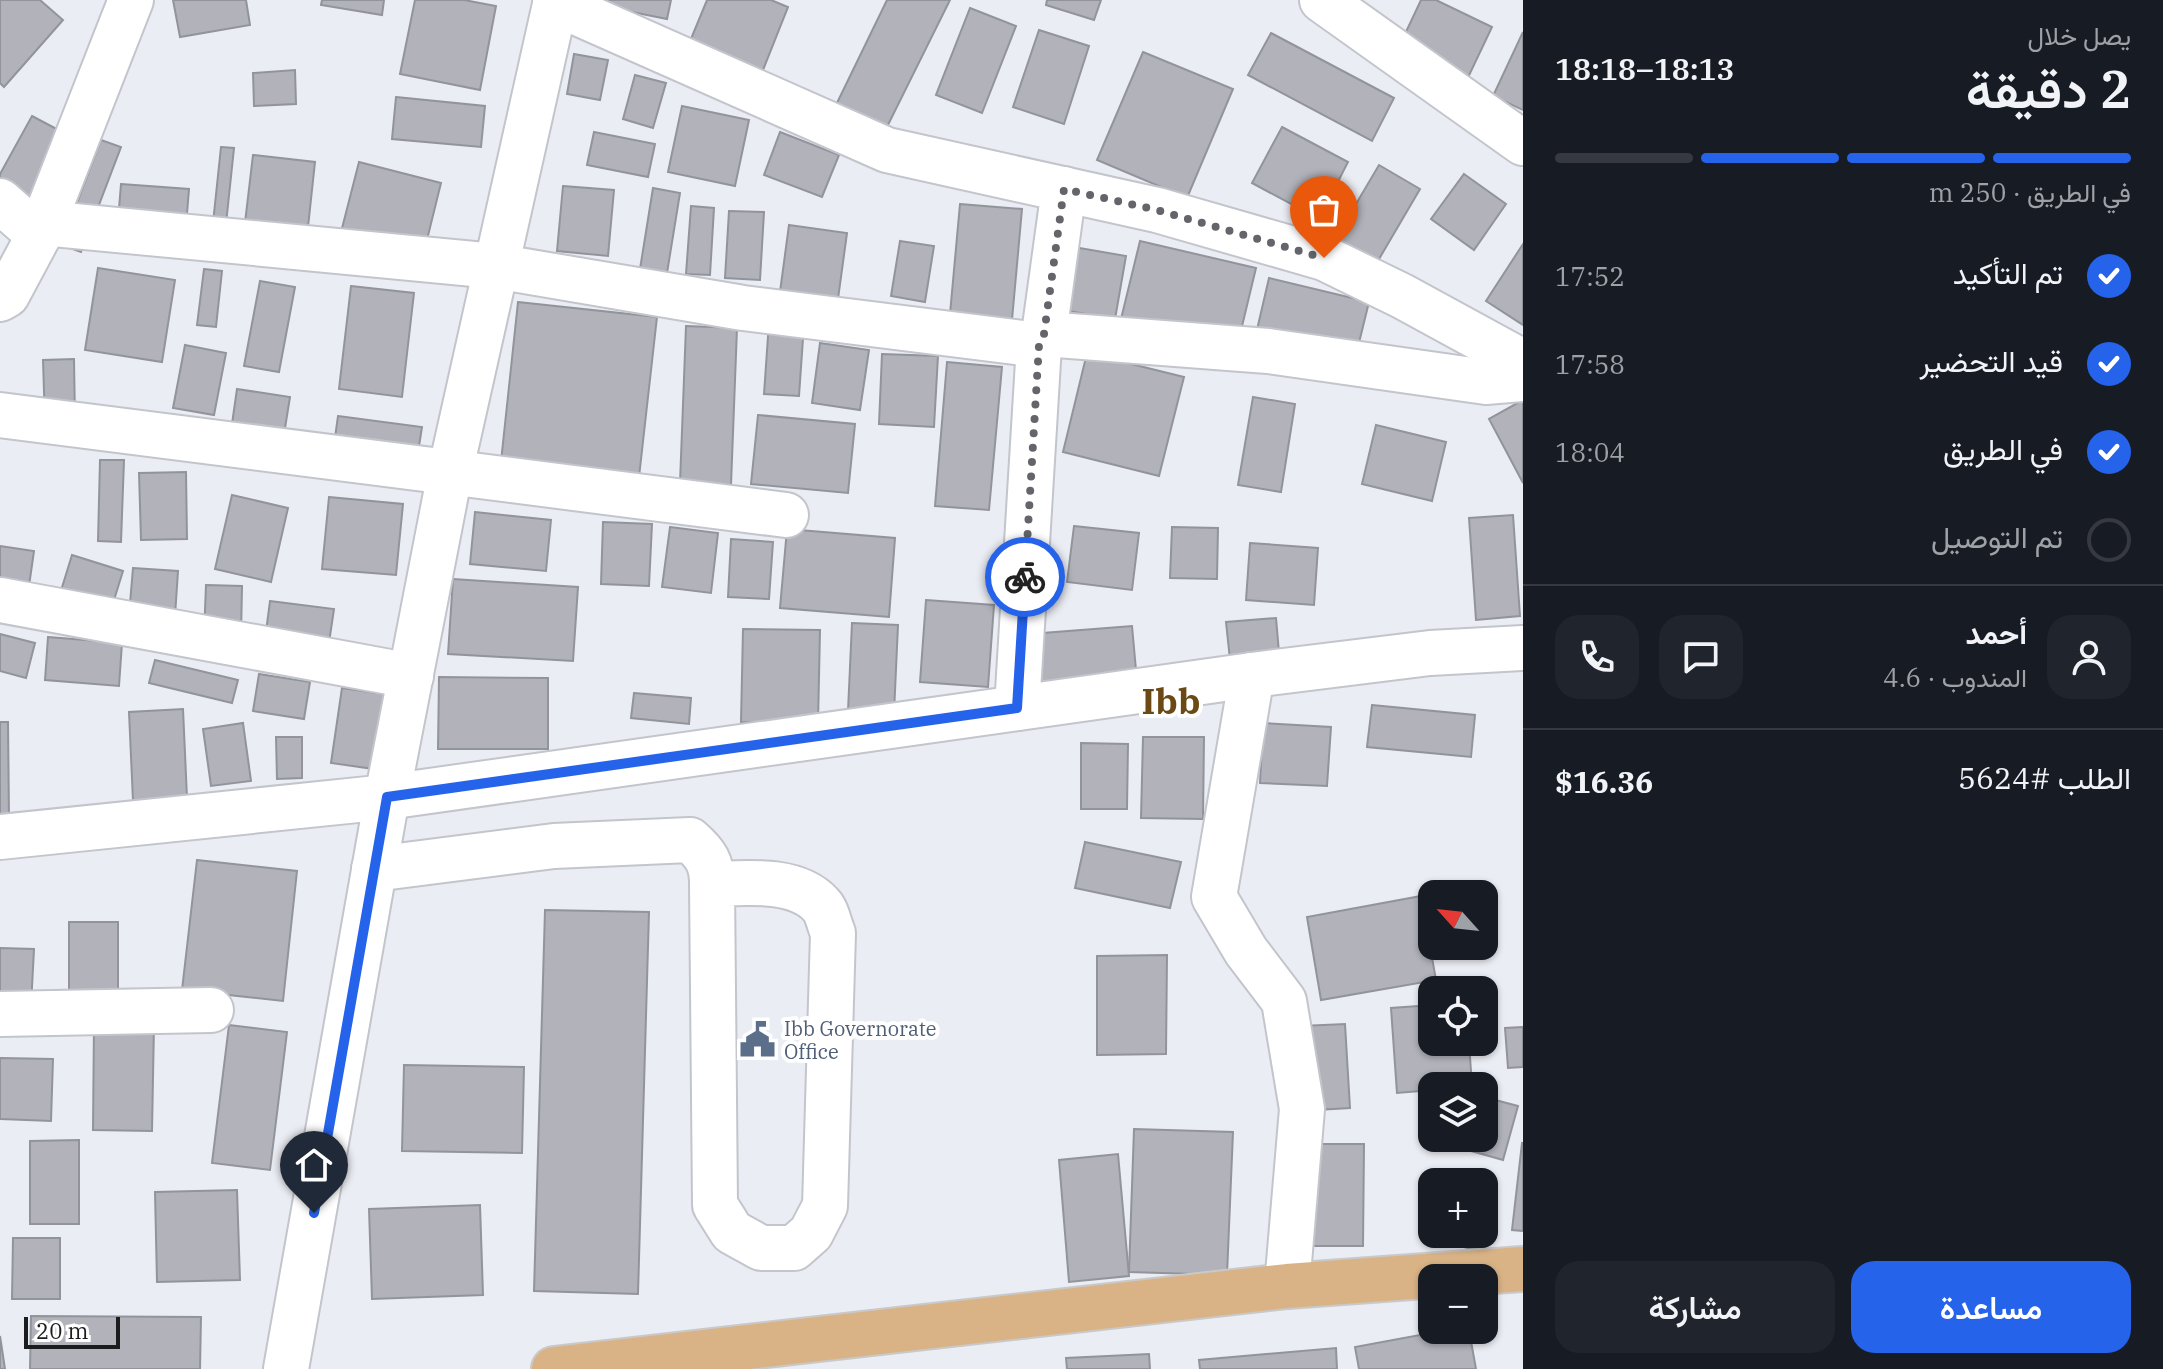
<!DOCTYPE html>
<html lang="ar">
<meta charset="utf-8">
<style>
body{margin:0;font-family:"IBM Plex Serif",Vazirmatn,serif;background:#20242c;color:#f1f3f6;direction:rtl;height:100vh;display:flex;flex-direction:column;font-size:30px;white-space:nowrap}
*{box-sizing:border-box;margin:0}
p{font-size:26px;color:#9ea1a6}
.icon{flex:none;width:44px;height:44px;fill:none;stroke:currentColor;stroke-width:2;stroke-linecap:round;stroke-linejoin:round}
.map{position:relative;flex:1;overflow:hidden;direction:ltr}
.details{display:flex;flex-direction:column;background:#171b24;width:640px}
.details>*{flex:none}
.needle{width:52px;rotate:297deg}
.controls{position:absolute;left:1418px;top:880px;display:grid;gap:16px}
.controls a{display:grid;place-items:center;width:80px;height:80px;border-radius:16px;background:#171b24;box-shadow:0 2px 6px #0004;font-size:40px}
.scale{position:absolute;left:24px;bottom:20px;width:96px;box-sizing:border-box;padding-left:8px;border:4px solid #1c1c1f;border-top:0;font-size:22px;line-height:28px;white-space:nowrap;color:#1c1c1f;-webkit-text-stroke:6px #fff;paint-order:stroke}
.pin{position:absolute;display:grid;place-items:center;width:68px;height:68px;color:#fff;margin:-82px -34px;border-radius:50% 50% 50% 0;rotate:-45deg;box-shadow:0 0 8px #0007}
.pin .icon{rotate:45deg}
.courier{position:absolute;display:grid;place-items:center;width:80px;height:80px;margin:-40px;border:6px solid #2563eb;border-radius:50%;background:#fff;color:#222;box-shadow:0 2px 10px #0007}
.overview em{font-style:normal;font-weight:600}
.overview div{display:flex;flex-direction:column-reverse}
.overview{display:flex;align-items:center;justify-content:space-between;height:136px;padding:0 32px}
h1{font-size:52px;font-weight:600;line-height:60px}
.bar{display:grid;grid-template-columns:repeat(4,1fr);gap:12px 8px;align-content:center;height:96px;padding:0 32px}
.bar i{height:10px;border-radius:6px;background:#363941}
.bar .active{background:#2563eb}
.bar p{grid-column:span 4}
.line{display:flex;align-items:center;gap:20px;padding:0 32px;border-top:2px solid #363941}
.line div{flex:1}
.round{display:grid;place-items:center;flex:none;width:84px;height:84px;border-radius:24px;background:#20242c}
ol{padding:0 32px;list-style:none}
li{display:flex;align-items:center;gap:24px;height:88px}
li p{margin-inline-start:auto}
li .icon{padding:8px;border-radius:50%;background:#2563eb;color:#fff;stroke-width:4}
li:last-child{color:#9ea1a6}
li i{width:44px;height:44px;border:4px solid #363941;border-radius:50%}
.action{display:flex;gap:16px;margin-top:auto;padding:16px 32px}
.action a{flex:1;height:92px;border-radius:24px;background:#2563eb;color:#fff;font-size:32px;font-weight:600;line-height:92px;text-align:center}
.action a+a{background:#20242c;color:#f1f3f6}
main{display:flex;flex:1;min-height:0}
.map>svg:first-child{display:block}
.building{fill:#b1b2ba;stroke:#92949b;stroke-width:2}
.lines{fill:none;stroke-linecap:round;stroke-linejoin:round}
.minor-casing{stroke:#c3c5cc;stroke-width:48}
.major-casing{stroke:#c9c9c9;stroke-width:48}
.minor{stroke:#fff;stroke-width:44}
.major{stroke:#d9b386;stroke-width:44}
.done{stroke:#64656a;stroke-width:8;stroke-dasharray:0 14.4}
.route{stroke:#2563eb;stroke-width:10}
.labels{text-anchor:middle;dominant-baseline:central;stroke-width:8;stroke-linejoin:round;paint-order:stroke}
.service-label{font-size:20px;fill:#4e5e75;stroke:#fff;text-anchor:start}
.town-label{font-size:36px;font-weight:bold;fill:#6a4915;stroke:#fff}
</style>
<main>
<section class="details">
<div class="overview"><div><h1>2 دقيقة</h1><p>يصل خلال</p></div><em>18:13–18:18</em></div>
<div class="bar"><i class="active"></i><i class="active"></i><i class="active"></i><i></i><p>في الطريق · 250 m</p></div>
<ol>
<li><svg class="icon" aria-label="check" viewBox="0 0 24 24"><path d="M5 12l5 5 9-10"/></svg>تم التأكيد<p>17:52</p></li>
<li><svg class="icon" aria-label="check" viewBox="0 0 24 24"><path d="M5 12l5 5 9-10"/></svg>قيد التحضير<p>17:58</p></li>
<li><svg class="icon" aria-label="check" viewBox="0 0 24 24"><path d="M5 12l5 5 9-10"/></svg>في الطريق<p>18:04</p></li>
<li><i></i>تم التوصيل</li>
</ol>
<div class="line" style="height:144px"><a class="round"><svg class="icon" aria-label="person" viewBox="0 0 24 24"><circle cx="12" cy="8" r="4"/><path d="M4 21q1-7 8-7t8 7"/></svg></a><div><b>أحمد</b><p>المندوب · 4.6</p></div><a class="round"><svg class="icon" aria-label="chat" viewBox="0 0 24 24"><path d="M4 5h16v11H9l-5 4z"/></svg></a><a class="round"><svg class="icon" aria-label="phone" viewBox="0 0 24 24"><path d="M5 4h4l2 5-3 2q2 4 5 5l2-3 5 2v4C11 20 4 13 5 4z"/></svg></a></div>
<div class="line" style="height:104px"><div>الطلب #5624</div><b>$16.36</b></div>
<div class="action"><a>مساعدة</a><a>مشاركة</a></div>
</section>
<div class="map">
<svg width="1523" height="1369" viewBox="0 0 1523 1369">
<rect width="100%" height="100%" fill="#ebedf4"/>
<g class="building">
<path d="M0 0H40L63 20 4 87 0 83Z"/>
<path d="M173 0H246L250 25 180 37Z"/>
<path d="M322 0H384L382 15 321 5Z"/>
<path d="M415 0H464L496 6 480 90 400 74Z"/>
<path d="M593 0H671L667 19 592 4Z"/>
<path d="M707 0H771L788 7 759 80 686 51Z"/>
<path d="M887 0H950L884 133 834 109Z"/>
<path d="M1047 0H1101L1094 20 1046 5Z"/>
<path d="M1421 0H1436L1492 27 1464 86 1396 53Z"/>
<path d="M970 8 1016 26 982 113 936 95Z"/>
<path d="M1039 30 1089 46 1064 124 1013 107Z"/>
<path d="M1523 32V110L1493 96Z"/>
<path d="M1271 33 1394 98 1372 141 1248 75Z"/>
<path d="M1143 52 1233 89 1187 198 1097 160Z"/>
<path d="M574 54 608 60 600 100 567 94Z"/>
<path d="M295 70 296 104 254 106 253 73Z"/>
<path d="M635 75 666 83 653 128 623 119Z"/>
<path d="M396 97 485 106 481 147 392 139Z"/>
<path d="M682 106 749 120 735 186 668 172Z"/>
<path d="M32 116 66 134 27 204 0 189V174Z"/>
<path d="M1282 127 1348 162 1319 219 1252 183Z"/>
<path d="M594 132 655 144 648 177 587 165Z"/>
<path d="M780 132 839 155 822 197 764 175Z"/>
<path d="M101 140 121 147 81 252 61 245Z"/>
<path d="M221 147 234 148 224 243 211 242Z"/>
<path d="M253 155 315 162 305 255 242 248Z"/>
<path d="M359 162 441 183 422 260 339 240Z"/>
<path d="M1379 165 1420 189 1365 283 1324 258Z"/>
<path d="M1464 174 1506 204 1474 250 1431 219Z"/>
<path d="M121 184 189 189 185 238 117 233Z"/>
<path d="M563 186 614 190 608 256 557 251Z"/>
<path d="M653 188 680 193 667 273 640 269Z"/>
<path d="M960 204 1022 209 1011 331 949 325Z"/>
<path d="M691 206 714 208 710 275 686 274Z"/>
<path d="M729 211 764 212 760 280 725 278Z"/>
<path d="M789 225 847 233 838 299 780 292Z"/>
<path d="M900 241 934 246 925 302 891 296Z"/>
<path d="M1140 241 1256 268 1237 347 1121 319Z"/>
<path d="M1523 244V325L1486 301Z"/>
<path d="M1068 246 1126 256 1115 319 1057 309Z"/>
<path d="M98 268 175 280 162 362 85 350Z"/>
<path d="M204 269 222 271 216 327 197 325Z"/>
<path d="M1269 278 1369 302 1355 359 1256 334Z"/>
<path d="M260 281 295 287 279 372 244 366Z"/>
<path d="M351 286 414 293 402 397 339 389Z"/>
<path d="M518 302 657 317 638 486 500 471Z"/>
<path d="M769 322 804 324 799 396 764 394Z"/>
<path d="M686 326 737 328 731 485 680 483Z"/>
<path d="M820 343 869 350 860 410 812 403Z"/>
<path d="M185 345 226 353 214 415 173 408Z"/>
<path d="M1087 353 1184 377 1159 476 1063 452Z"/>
<path d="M882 354 938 356 934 427 879 424Z"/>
<path d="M74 359 75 422 45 423 43 360Z"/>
<path d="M947 362 1002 367 989 510 935 506Z"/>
<path d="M237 389 290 397 281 453 229 445Z"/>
<path d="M1253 397 1295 404 1281 492 1238 485Z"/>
<path d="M1523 400V483L1489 419Z"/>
<path d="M758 415 855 424 848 493 751 484Z"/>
<path d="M338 416 422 427 414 478 331 466Z"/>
<path d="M1376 425 1446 442 1432 501 1362 484Z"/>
<path d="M100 460H124L121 542 98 541Z"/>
<path d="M186 472 187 539 141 540 139 473Z"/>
<path d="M232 495 288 508 271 582 215 569Z"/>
<path d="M329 497 403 504 396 575 322 569Z"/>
<path d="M475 512 551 520 546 571 470 564Z"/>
<path d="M1513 515 1520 616 1476 620 1469 518Z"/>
<path d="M603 522 652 524 649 586 601 584Z"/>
<path d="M1074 526 1139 533 1132 590 1067 582Z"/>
<path d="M670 527 718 533 711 593 662 587Z"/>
<path d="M1172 527 1218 528 1217 579 1170 578Z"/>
<path d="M787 529 895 538 889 617 780 608Z"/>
<path d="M731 539 773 542 769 599 728 597Z"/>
<path d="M1250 543 1318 548 1314 605 1246 600Z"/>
<path d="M0 546 34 551 26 607 0 603Z"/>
<path d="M72 555 123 571 110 613 59 597Z"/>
<path d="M133 568 178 571 174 631 128 627Z"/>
<path d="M453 579 578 587 573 661 448 654Z"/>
<path d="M206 585 242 586 241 636 204 635Z"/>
<path d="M926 600 994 605 988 687 920 682Z"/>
<path d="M270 601 334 609 327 656 264 647Z"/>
<path d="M1276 618 1280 664 1231 669 1226 622Z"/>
<path d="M852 623 898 625 894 713 848 711Z"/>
<path d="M1132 626 1137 681 1021 691 1017 635Z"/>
<path d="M743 629 820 630 818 723 741 722Z"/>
<path d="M0 634 35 643 26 678 0 671Z"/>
<path d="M48 637 122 643 119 686 45 680Z"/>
<path d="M155 660 238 680 232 703 149 683Z"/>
<path d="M259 674 310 682 304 719 253 711Z"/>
<path d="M439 677 548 678V749H438Z"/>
<path d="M342 688 384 694 374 769 331 763Z"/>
<path d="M634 693 691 698 689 724 631 718Z"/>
<path d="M1372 705 1475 715 1471 757 1367 747Z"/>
<path d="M183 709 187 798 133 801 129 712Z"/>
<path d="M0 722H8L9 818H0Z"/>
<path d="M243 723 251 781 211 786 203 729Z"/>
<path d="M1263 723 1331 727 1327 786 1260 783Z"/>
<path d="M276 737H302V778L277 779Z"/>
<path d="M1143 737H1204L1203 819 1141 818Z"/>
<path d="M1081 743 1128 744 1127 809H1081Z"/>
<path d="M1085 842 1181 862 1170 908 1075 888Z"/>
<path d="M197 860 297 871 283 1001 182 990Z"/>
<path d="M1421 896 1436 980 1321 1000 1307 917Z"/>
<path d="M545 910 649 912 638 1294 534 1291Z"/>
<rect x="69" y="922" width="49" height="70"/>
<path d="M0 948 34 949 31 1006 0 1004Z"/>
<path d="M1167 955 1166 1054 1097 1055V956Z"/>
<path d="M1432 1005V1042H1469L1472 1086H1432V1090L1397 1093 1391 1008Z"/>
<path d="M94 1023 154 1024 152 1131 93 1130Z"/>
<path d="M1345 1024 1350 1108 1283 1112 1279 1027Z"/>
<path d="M229 1025 287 1032 270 1170 212 1163Z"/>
<path d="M1523 1027V1067L1508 1068 1505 1028Z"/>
<path d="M0 1058 53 1059 51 1121 0 1119Z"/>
<path d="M404 1065 524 1067 522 1153 402 1151Z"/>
<path d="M1484 1097 1518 1106 1503 1160 1464 1149 1467 1138H1484Z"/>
<path d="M1134 1129 1233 1132 1227 1275 1129 1272Z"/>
<path d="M79 1140V1224H30V1141Z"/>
<path d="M1522 1143H1523V1231L1512 1230Z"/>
<path d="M1309 1144H1364L1363 1246H1307Z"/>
<path d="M1118 1154 1129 1276 1069 1282 1059 1160Z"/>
<path d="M1439 1173 1478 1182H1437Z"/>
<path d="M1484 1183 1492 1185 1484 1220Z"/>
<path d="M237 1190 240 1280 157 1282 155 1192Z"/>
<path d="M1432 1204V1234H1481L1477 1250 1424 1238Z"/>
<path d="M480 1205 483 1295 372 1299 369 1209Z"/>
<path d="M13 1238H60V1299H12Z"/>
<path d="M31 1316 201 1317 200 1369H30Z"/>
<path d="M1447 1330H1469L1476 1369H1359L1355 1347Z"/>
<path d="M0 1336 5 1369H0Z"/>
<path d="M1336 1348 1337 1369H1200L1199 1360Z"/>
<path d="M1149 1354 1150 1369H1067L1066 1358Z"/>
</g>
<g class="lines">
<defs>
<g id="minor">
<path d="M1322 0 1523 143"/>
<path d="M555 3 887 150 1157 210 1324 258 1402 296 1523 362"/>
<path d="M0 201 39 235"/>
<path d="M43 223 495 266 743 308 1039 345"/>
<path d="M0 299 7 295 39 235 131 0"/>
<path d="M1044 334 1268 351 1486 382 1523 379"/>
<path d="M0 415 786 515"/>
<path d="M0 600 411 676"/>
<path d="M1252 675 1214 897 1246 951 1284 1001 1302 1109 1287 1286"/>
<path d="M1017 708 1039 345 1044 334 1064 189"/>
<path d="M0 837 387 797 1252 675 1430 653 1523 648"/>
<path d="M374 869 554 846 690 840C706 854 712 863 712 884L715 1205 732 1232 761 1248H794L811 1233 825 1206 833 933C829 924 827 911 821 905 796 877 745 883 712 884"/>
<path d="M0 1014 211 1010"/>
<path d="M286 1369 387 797 450 473 556 0"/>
</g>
<path id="major" d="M554 1369 1287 1286 1523 1269"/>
</defs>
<use href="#minor" class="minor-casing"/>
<use href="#major" class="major-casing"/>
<use href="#minor" class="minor"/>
<use href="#major" class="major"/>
</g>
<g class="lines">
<path class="done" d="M1025 577 1039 345 1044 334 1064 189 1157 210 1324 258"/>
<path class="route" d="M314 1213 387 797 1017 708 1025 577"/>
</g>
<defs>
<symbol id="civic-bare" viewBox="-9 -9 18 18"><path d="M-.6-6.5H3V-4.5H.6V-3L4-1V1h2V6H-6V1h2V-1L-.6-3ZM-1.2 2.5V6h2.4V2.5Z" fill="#5c6f8a" stroke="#fff" stroke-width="2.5" paint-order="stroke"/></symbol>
</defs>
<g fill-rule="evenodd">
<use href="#civic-bare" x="732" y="1014" width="51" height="51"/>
</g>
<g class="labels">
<g class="service-label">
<text x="784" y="1028">Ibb Governorate<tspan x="784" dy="23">Office</tspan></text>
</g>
<g class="town-label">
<text x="1171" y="700">Ibb</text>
</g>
</g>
</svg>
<div class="controls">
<a><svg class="needle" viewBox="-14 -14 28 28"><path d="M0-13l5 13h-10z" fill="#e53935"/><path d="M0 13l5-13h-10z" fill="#9ea1a6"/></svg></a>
<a><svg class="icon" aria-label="locate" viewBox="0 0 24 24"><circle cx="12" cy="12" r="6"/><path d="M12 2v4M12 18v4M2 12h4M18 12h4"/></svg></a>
<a><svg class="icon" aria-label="layers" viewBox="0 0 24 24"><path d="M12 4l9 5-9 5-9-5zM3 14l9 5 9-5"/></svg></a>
<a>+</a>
<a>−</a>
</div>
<div class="scale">20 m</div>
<div class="pin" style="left:1324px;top:258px;background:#ea580c"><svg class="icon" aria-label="bag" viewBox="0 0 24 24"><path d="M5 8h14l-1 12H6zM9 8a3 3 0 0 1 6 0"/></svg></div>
<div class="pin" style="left:314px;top:1213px;background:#1f2937"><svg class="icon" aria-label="home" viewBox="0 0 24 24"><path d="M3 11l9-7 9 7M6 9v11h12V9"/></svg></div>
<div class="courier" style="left:1025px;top:577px"><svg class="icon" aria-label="bike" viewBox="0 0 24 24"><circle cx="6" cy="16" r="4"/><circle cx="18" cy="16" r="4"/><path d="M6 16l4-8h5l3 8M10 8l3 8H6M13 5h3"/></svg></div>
</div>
</main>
